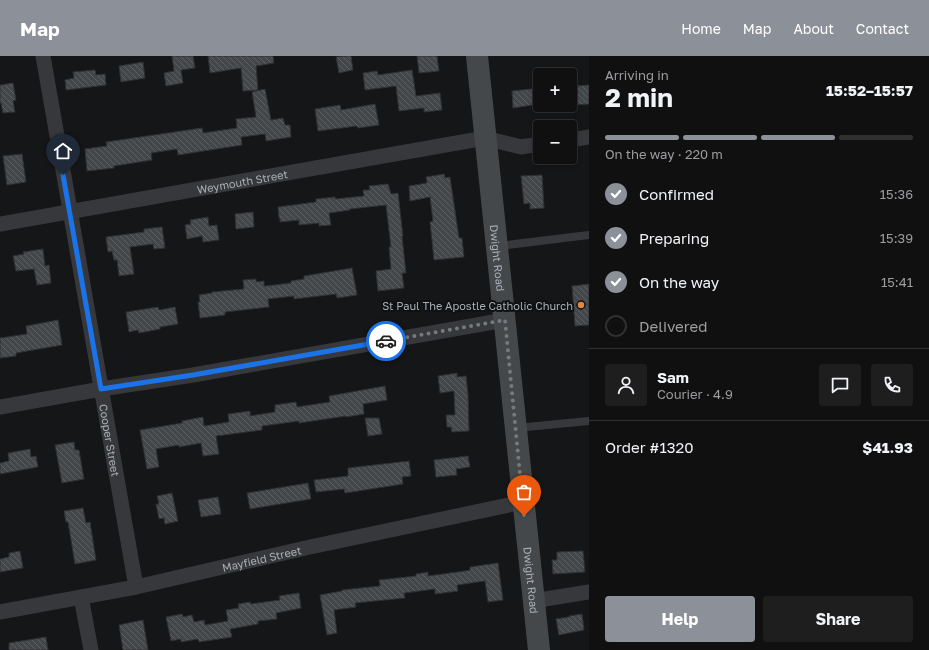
<!DOCTYPE html>
<meta charset="utf-8">
<style>
body{margin:0;font-family:"Golos Text",sans-serif;background:#1e1e1f;color:#f1f3f6;height:100vh;display:flex;flex-direction:column;font-size:15px;white-space:nowrap}
*{box-sizing:border-box;margin:0}
p{font-size:13px;color:#9c9d9f}
.icon{flex:none;width:22px;height:22px;fill:none;stroke:currentColor;stroke-width:2;stroke-linecap:round;stroke-linejoin:round}
.map{position:relative;flex:1;overflow:hidden}
.panel{display:flex;flex-direction:column;background:#101011;width:340px}
.panel>*{flex:none}
.tools{position:absolute;left:533px;top:12px;display:grid;gap:8px}
.tools a{display:grid;place-items:center;width:44px;height:44px;border-radius:4px;background:#101011;box-shadow:0 2px 6px #0003,0 0 0 1px #303031;font-size:20px}
.pin{position:absolute;display:grid;place-items:center;width:34px;height:34px;color:#fff;margin:-41px -17px;border-radius:50% 50% 50% 0;rotate:-45deg;box-shadow:0 0 4px #0007}
.pin .icon{rotate:45deg}
.courier{position:absolute;display:grid;place-items:center;width:40px;height:40px;margin:-20px;border:3px solid #1a73e8;border-radius:50%;background:#fff;color:#222;box-shadow:0 1px 5px #0007}
.head em{font-style:normal;font-weight:700}
.head div{display:flex;flex-direction:column-reverse}
.head{display:flex;align-items:center;justify-content:space-between;height:68px;padding:0 16px}
h1{font-size:26px;font-weight:700;line-height:30px}
.bar{display:grid;grid-template-columns:repeat(4,1fr);gap:6px 4px;align-content:center;height:48px;padding:0 16px}
.bar i{height:5px;border-radius:3px;background:#303031}
.bar .active{background:#8c9099}
.bar p{grid-column:span 4}
.line{display:flex;align-items:center;gap:10px;padding:0 16px;border-top:1px solid #303031}
.line div{flex:1}
.round{display:grid;place-items:center;flex:none;width:42px;height:42px;border-radius:4px;background:#1e1e1f}
ol{padding:0 16px;list-style:none}
li{display:flex;align-items:center;gap:12px;height:44px}
li p{margin-inline-start:auto}
li .icon{padding:4px;border-radius:50%;background:#8c9099;color:#fff;stroke-width:4}
li:last-child{color:#9c9d9f}
li i{width:22px;height:22px;border:2px solid #303031;border-radius:50%}
.primary-button{display:flex;gap:8px;margin-top:auto;padding:8px 16px}
.primary-button a{flex:1;height:46px;border-radius:4px;background:#8c9099;color:#fff;font-size:16px;font-weight:700;line-height:46px;text-align:center}
.primary-button a+a{background:#1e1e1f;color:#f1f3f6}
header{display:flex;align-items:center;gap:24px;box-sizing:border-box;height:56px;padding:0 20px;background:#8c9099;color:#fff}
header strong{font-size:19px}
nav{display:flex;gap:22px;margin-inline-start:auto;font-size:14px}
main{display:flex;flex:1;min-height:0}
.map>svg:first-child{display:block}
.building{fill:url(#building-back-hatch);stroke:#2f3033}
.lines{fill:none;stroke-linecap:round;stroke-linejoin:round}
.service{stroke:#37383b;stroke-width:8}
.minor{stroke:#37383b;stroke-width:15}
.secondary{stroke:#45484b;stroke-width:22}
.done{stroke:#757a7e;stroke-width:4;stroke-dasharray:0 7.2}
.route{stroke:#1a73e8;stroke-width:5}
.poi-dot{fill:#e28742;stroke:#101112;stroke-width:1.5}
.labels{text-anchor:middle;dominant-baseline:central;stroke-width:4;stroke-linejoin:round;paint-order:stroke}
.street-label{font-size:11px;fill:#a8b0b6;stroke:#101112}
.poi-label{font-size:11px;fill:#a8b0b6;stroke:#101112;text-anchor:end}
</style>
<header>
<strong>Map</strong>
<nav><a>Home</a><a>Map</a><a>About</a><a>Contact</a></nav>
</header>
<main>
<div class="map">
<svg width="589" height="594" viewBox="0 0 589 594">
<defs>
<pattern id="building-back-hatch" width="6" height="6" patternUnits="userSpaceOnUse"><rect width="6" height="6" fill="#44474a"/><path d="M-1 5l2 2M0 0l6 6M5-1l2 2" fill="none" stroke="#5c5f62"/></pattern>
</defs>
<rect width="100%" height="100%" fill="#151617"/>
<g class="building">
<path d="M172 0H193L195 12 181 14 183 27 166 30 164 17 174 15Z"/>
<path d="M208 0H273L274 7 256 10 258 34 243 35 241 12 210 17Z"/>
<path d="M346 0H351L353 14 339 17 336 1Z"/>
<path d="M417 0H437L439 15 419 17Z"/>
<path d="M143 6 145 22 121 26 119 10Z"/>
<path d="M95 14 96 19 105 18 106 29 66 34 65 24 74 22 73 16Z"/>
<path d="M412 14 416 40 440 37 442 54 424 56V52L399 55 396 30 365 34 363 17 377 15 378 19Z"/>
<path d="M13 27 16 44 13 45 15 56 3 57 1 47H0V29Z"/>
<path d="M589 29V48L574 49 573 30Z"/>
<path d="M540 32V46L538 47 539 48 513 52 512 35Z"/>
<path d="M265 33 271 64 283 62 285 69H290L291 81 266 85 265 78 241 81 242 89 178 99 177 93 151 97 152 104 114 110V112L87 115 85 93 107 90 106 86 202 72 203 77 237 72 236 63 256 61 252 36Z"/>
<path d="M375 48 379 69 358 72 357 70 318 75 315 53 340 49 341 54Z"/>
<path d="M22 98 26 126 7 129 3 100Z"/>
<path d="M444 118 445 122 450 121 459 182H462L464 201 434 204 430 166 433 165 430 141 410 145 409 130 427 127 426 121Z"/>
<path d="M542 119 544 152 530 153V147L524 148 521 120Z"/>
<path d="M388 128 391 138 398 137 403 180H402L406 217H402L404 232 378 235 376 215 391 213 389 191H391L386 149 350 153V154L329 157 331 169 319 170V167L299 169V164L280 166V162H279L278 151 316 146V143L335 141V143L364 140 363 134H370L369 130Z"/>
<path d="M253 156 254 171 236 173 235 158Z"/>
<path d="M208 161 209 170 217 169 219 184 203 186 202 180 187 183 185 169 191 168 190 164Z"/>
<path d="M162 171 165 192 154 193 153 188 130 191 134 218 119 220 117 204H114L112 195 108 196 106 181 144 176V173Z"/>
<path d="M43 193 45 210 49 209 51 227 37 229 34 213 16 215 13 200 24 198 23 196Z"/>
<path d="M352 212 357 239 337 242 336 238 294 243V240L268 243 269 251 225 256V259L200 262 198 246H200L199 239 212 237V236L244 233 243 224 256 223V226L264 225V230H266L291 227V225L304 223V220Z"/>
<path d="M589 228V269L575 270 572 230Z"/>
<path d="M158 251 159 254 175 251 178 268 160 271V273L139 277 138 274 129 276 126 256Z"/>
<path d="M58 264 62 289 16 297V300L0 302V282L27 278 26 270Z"/>
<path d="M457 317V321L466 320 468 338 469 375 452 376 451 371H447L446 359H455L454 335 440 337 438 320Z"/>
<path d="M385 330 387 344 363 348 364 358 346 361V360L299 367V365L262 370V374L216 380 219 398 203 400 201 387 179 391V389L156 393 159 411 147 413 140 374 182 367V365L203 361 204 370 229 366 228 358 250 355V360L275 356V349L296 346 297 351 330 346 329 340Z"/>
<path d="M365 362H379L382 378 368 380Z"/>
<path d="M74 386 75 394H79L84 423 62 427 55 389Z"/>
<path d="M30 393 31 401 36 400 38 411 0 418V407L9 405 8 397Z"/>
<path d="M468 400 470 411 456 413 457 419 436 421 434 404Z"/>
<path d="M409 405 411 420 402 421 403 428 345 437 344 433 316 436 314 424 348 420V412Z"/>
<path d="M308 427 311 443 250 453 247 437Z"/>
<path d="M172 437 178 465 165 468 164 462 159 463 156 448H159L157 440Z"/>
<path d="M218 441 221 458 201 461 198 444Z"/>
<path d="M83 452 86 467 90 466 96 504 75 508 68 466H66L64 455Z"/>
<path d="M20 495 23 512 0 516V503L9 501V497Z"/>
<path d="M583 495 585 516 553 518 552 504H557V496Z"/>
<path d="M498 507 503 544 488 546 485 525 457 529 458 535 435 538V533L404 537 405 542 355 547 356 551 334 554 337 577 327 579 320 539 342 535V534L380 530 379 524 416 520V518L428 516V520L465 515 470 514V511Z"/>
<path d="M299 537 301 552 276 557 277 563 258 565V568L230 573 232 581 199 586 198 583 181 586V583L171 585 166 561 182 558 183 561 192 559 194 566 204 564 205 569 228 565 226 554 239 552 238 548 250 546 251 548 280 544 279 540Z"/>
<path d="M582 558 584 574 559 579 556 563 569 561V560Z"/>
<path d="M143 564 148 594H123L119 569Z"/>
<path d="M46 581 48 594H9V587Z"/>
</g>
<g class="lines">
<g class="service">
<path d="M499 190 589 179"/>
<path d="M516 372 589 365"/>
</g>
<g class="minor">
<path id="s1" d="M43 0 136 531"/>
<path d="M570 84 589 81"/>
<path id="s2" d="M0 168 485 82 521 91 540 88"/>
<path d="M0 351 101 333 193 319 505 264"/>
<path d="M81 541 91 594"/>
<path d="M533 545 589 536"/>
<path id="s3" d="M0 556 136 531 310 491 523 446"/>
</g>
<path class="secondary" id="s4" d="M477 0 539 594"/>
</g>
<g class="lines">
<path class="done" d="M386 285 505 264 524 460"/>
<path class="route" d="M63 119 101 333 193 319 386 285"/>
</g>
<circle class="poi-dot" cx="581" cy="249" r="4"/>
<g class="labels">
<g class="street-label">
<text stroke="none"><textPath href="#s2" startOffset="246">Weymouth Street</textPath></text>
<text stroke="none"><textPath href="#s4" startOffset="203">Dwight Road</textPath></text>
<text stroke="none"><textPath href="#s1" startOffset="390">Cooper Street</textPath></text>
<text stroke="none"><textPath href="#s3" startOffset="267">Mayfield Street</textPath></text>
<text stroke="none"><textPath href="#s4" startOffset="527">Dwight Road</textPath></text>
</g>
<g class="poi-label">
<text x="573" y="249">St Paul The Apostle Catholic Church</text>
</g>
</g>
</svg>
<div class="tools">
<a>+</a>
<a>−</a>
</div>
<div class="pin" style="left:524px;top:460px;background:#ea580c"><svg class="icon" aria-label="bag" viewBox="0 0 24 24"><path d="M5 8h14l-1 12H6zM9 8a3 3 0 0 1 6 0"/></svg></div>
<div class="pin" style="left:63px;top:119px;background:#1f2937"><svg class="icon" aria-label="home" viewBox="0 0 24 24"><path d="M3 11l9-7 9 7M6 9v11h12V9"/></svg></div>
<div class="courier" style="left:386px;top:285px"><svg class="icon" aria-label="car" viewBox="0 0 24 24"><path d="M5 17H2v-5l4-1 3-4h7l3 4 3 1v5h-3M9 17h6M6 11h13"/><circle cx="7" cy="17" r="2"/><circle cx="17" cy="17" r="2"/></svg></div>
</div>
<section class="panel">
<div class="head"><div><h1>2 min</h1><p>Arriving in</p></div><em>15:52–15:57</em></div>
<div class="bar"><i class="active"></i><i class="active"></i><i class="active"></i><i></i><p>On the way · 220 m</p></div>
<ol>
<li><svg class="icon" aria-label="check" viewBox="0 0 24 24"><path d="M5 12l5 5 9-10"/></svg>Confirmed<p>15:36</p></li>
<li><svg class="icon" aria-label="check" viewBox="0 0 24 24"><path d="M5 12l5 5 9-10"/></svg>Preparing<p>15:39</p></li>
<li><svg class="icon" aria-label="check" viewBox="0 0 24 24"><path d="M5 12l5 5 9-10"/></svg>On the way<p>15:41</p></li>
<li><i></i>Delivered</li>
</ol>
<div class="line" style="height:72px"><a class="round"><svg class="icon" aria-label="person" viewBox="0 0 24 24"><circle cx="12" cy="8" r="4"/><path d="M4 21q1-7 8-7t8 7"/></svg></a><div><b>Sam</b><p>Courier · 4.9</p></div><a class="round"><svg class="icon" aria-label="chat" viewBox="0 0 24 24"><path d="M4 5h16v11H9l-5 4z"/></svg></a><a class="round"><svg class="icon" aria-label="phone" viewBox="0 0 24 24"><path d="M5 4h4l2 5-3 2q2 4 5 5l2-3 5 2v4C11 20 4 13 5 4z"/></svg></a></div>
<div class="line" style="height:52px"><div>Order #1320</div><b>$41.93</b></div>
<div class="primary-button"><a>Help</a><a>Share</a></div>
</section>
</main>
